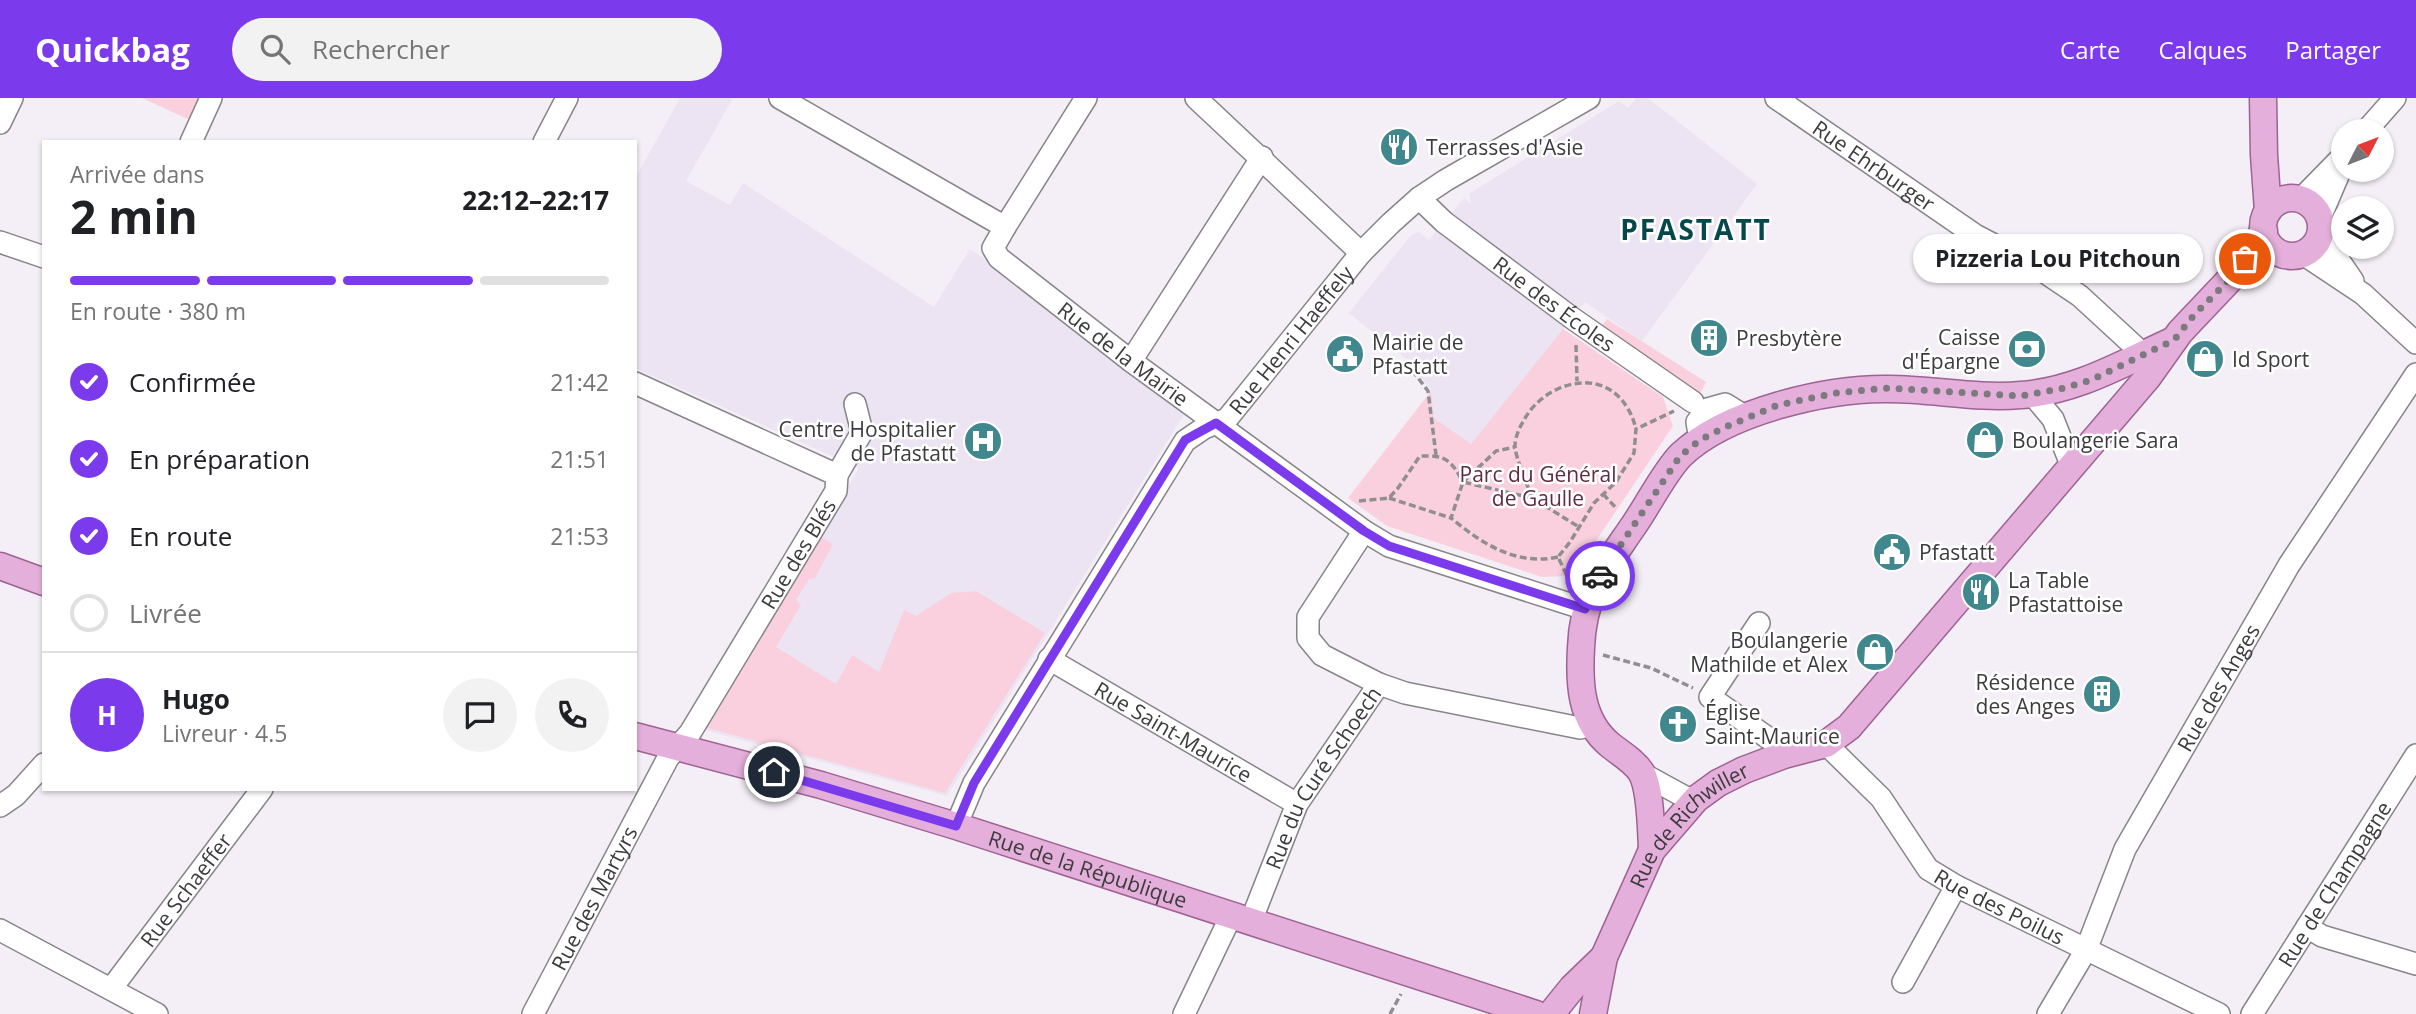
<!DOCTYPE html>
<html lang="fr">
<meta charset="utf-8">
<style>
body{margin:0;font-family:"Open Sans",sans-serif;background:#f2f2f2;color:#202124;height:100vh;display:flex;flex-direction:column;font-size:26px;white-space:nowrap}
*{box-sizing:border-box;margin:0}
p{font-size:23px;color:#757577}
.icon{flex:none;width:38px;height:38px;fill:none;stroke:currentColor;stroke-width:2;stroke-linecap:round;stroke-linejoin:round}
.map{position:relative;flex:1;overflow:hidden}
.side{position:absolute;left:42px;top:42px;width:595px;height:651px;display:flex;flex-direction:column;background:#fff;border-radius:0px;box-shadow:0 2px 5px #0004}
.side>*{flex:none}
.needle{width:46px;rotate:48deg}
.fabs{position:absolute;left:2331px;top:21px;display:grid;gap:14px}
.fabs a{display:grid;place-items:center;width:63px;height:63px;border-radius:50%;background:#fff;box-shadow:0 2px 5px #0004;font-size:35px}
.pin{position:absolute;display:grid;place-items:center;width:60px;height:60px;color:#fff;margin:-30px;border:4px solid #fff;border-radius:50%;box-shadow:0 2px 7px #0007}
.courier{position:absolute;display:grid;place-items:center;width:70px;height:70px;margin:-35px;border:5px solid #7c3aed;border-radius:50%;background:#fff;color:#222;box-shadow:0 2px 9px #0007}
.bubble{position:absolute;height:49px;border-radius:24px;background:#fff;box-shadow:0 2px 5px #0004;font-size:23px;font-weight:700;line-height:49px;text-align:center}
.head em{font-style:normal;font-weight:700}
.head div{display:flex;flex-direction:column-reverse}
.head{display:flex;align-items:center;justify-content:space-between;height:119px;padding:0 28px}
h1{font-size:46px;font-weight:700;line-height:52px}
.bar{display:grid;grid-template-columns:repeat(4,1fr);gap:10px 7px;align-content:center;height:84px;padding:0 28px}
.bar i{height:9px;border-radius:5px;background:#e0e0e0}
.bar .selected{background:#7c3aed}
.bar p{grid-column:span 4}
.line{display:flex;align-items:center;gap:18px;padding:0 28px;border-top:2px solid #e0e0e0}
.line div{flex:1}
.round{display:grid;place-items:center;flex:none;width:74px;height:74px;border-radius:37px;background:#f2f2f2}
ol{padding:0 28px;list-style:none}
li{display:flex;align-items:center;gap:21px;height:77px}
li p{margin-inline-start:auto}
li .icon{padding:7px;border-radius:50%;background:#7c3aed;color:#fff;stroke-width:4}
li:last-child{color:#757577}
li i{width:38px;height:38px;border:4px solid #e0e0e0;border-radius:50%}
header{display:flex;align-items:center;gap:42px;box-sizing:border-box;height:98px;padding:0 35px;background:#7c3aed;color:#fff}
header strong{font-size:33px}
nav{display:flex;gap:38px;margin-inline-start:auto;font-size:24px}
.search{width:490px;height:63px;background:#f2f2f2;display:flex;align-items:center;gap:18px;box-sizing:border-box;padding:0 24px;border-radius:38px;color:#757577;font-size:26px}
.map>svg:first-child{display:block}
.built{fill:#ece4f2}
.green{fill:#fad0de}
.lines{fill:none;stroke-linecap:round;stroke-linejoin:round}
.minor-casing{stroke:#88848a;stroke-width:24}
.major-casing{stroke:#9e6393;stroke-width:29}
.path{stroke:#918e92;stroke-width:3.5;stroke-dasharray:7 3.5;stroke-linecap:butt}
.minor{stroke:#fff;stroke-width:21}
.major{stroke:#e4afda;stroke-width:26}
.done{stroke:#7c7a7e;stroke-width:7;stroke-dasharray:0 12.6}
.route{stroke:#7c3aed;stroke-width:9}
.labels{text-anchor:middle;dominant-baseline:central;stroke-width:5;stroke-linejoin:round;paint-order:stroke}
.poi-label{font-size:21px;fill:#3c3b3d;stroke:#fff;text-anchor:start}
.street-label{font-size:21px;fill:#3c3b3d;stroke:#fff}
.park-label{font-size:21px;fill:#602c41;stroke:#fff}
.district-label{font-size:28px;font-weight:bold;letter-spacing:2px;fill:#05484b;stroke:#fff}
</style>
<header>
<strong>Quickbag</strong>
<div class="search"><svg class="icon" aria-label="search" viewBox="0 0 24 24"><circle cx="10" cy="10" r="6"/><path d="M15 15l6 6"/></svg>Rechercher</div>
<nav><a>Carte</a><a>Calques</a><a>Partager</a></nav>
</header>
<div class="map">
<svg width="2416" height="916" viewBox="0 0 2416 916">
<rect width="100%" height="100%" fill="#f4eff6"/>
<g class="built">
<path d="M680 0H733L686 83 730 107 743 85 934 209 970 151 1003 173 1185 315 947 698 701 631 859 370 635 270V81Z"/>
<path d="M1636 0H1648L1757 86 1642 243 1585 204 1471 347 1434 320 1431 293 1409 263 1349 215 1411 137 1419 134 1429 142 1464 100 1470 105V95L1619 3 1628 10Z"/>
</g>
<g class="green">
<path d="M142 0H202L192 23Z"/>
<path d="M1607 221 1706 284 1701 294 1698 295 1603 233V226Z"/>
<path d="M1563 231 1663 299 1673 328 1586 458 1567 478 1542 479 1387 428 1348 400 1431 293 1434 320 1471 346Z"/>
<path d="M819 438 833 446 815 480 809 481 796 502 801 507 776 549 836 586 852 557 879 574 904 512 916 518 951 495 976 493 1045 535 945 695 704 629Z"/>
</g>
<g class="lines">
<defs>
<g id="minor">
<path id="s1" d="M780 0 1005 129 993 150 999 160 1131 263 1364 433 1389 448 1585 511"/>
<path d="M1196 0 1361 155"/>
<path id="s2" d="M1776 0 1975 137 2040 171 2080 198 2143 256"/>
<path d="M0 25 12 0"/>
<path d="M2366 33 2395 0"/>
<path d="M191 44 211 0"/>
<path d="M544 44 567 0"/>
<path id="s3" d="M1419 100 1444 124 1572 220 1693 304"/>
<path d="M2300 102 2343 58"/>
<path d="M2320 120 2343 66"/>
<path d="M1005 129 1086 0"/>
<path d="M2321 136 2353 183"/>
<path d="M0 144 44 159"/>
<path d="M2303 156 2363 196 2416 245"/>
<path d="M1131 263 1262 59"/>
<path d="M2032 296 2053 321 2072 369"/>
<path d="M1700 342 1697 324 1707 311 1725 306 1746 319"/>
<path d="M837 377 862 334 855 306"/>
<path d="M1364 433 1308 519V540L1322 557 1379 586 1405 595 1580 630 1591 627"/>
<path d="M1759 525 1710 599 1778 647 1784 657"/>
<path id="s4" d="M1049 561 1297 706"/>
<path id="s5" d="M1826 646 1881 700 1928 771 1956 788 2219 916"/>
<path d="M1643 676 1685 699 1696 701"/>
<path d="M0 708 16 697 44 666"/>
<path id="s6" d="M956 728 974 685 1185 343 1204 330 1227 321 1361 155 1391 125 1419 100 1446 82 1589 0"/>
<path id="s7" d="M1251 823 1297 706 1379 586"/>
<path d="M2307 829 2322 838 2416 866"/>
<path d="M0 832 157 916"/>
<path d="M1903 884 1956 788"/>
<path id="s8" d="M111 891 262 691"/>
<path id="s9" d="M533 916 668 660 690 635 836 393 837 377 635 285"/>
<path d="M1184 916 1231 818"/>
<path id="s10" d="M2048 916 2086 852 2125 751 2289 467 2416 276"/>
<path id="s11" d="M2252 916 2416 657"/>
</g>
<g id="major">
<path d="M2263 0 2264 57 2268 113"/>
<circle cx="2292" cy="129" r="29"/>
<path d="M0 468 44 484"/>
<path id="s12" d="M635 638 821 687 956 728 1536 916"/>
<path d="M1652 752C1651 733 1651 690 1641 674 1634 663 1620 655 1610 647 1580 622 1579 585 1581 550 1583 494 1605 470 1634 427 1648 407 1665 373 1681 357 1727 313 1828 290 1889 291 1933 291 1977 301 2021 297 2077 293 2123 265 2174 242"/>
<path d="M1551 916 1572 890 1604 859"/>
<path id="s13" d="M1593 916 1604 859 1652 752 1696 701 1718 685 1744 672 1784 657 1826 646 1849 629 2148 279 2180 234 2234 177 2264 133"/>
</g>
</defs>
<use href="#minor" class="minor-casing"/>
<use href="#major" class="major-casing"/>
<g class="path">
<path d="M1576 247 1577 283"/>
<path d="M1394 264 1409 268 1428 293 1436 357"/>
<path d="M1603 396 1617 411"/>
<path d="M1389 400 1451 420"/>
<path d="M1532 400C1528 388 1515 359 1515 348 1515 336 1523 323 1529 314 1553 282 1605 270 1628 311 1632 317 1634 324 1636 331"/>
<path d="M1359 403 1389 400 1398 390 1420 358C1446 357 1451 362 1463 384L1496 353 1515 349"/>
<path d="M1558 459C1517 468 1482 446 1451 420L1463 384 1532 400 1579 429"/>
<path d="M1576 480 1567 478 1558 459 1570 444 1594 405 1616 384 1634 355 1636 331 1674 313"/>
<path d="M1603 557 1651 570 1693 590"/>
<path d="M1390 916 1401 896"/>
</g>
<use href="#minor" class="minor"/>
<use href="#major" class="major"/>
</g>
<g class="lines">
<path class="done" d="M1600 478 1680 358 1700 342 1723 330 1778 307 1836 295 1888 290 2020 298 2060 291 2091 282 2174 242 2194 217 2234 177 2245 161"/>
<path class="route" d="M774 674 956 728 974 685 1185 342 1216 325 1364 433 1389 448 1585 511 1600 478"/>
</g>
<defs>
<symbol id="restaurant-disc" viewBox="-11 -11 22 22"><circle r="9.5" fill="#40888d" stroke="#fff"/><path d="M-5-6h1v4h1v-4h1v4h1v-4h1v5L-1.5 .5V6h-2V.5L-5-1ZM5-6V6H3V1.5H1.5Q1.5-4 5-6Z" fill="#fff"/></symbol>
<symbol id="building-disc" viewBox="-11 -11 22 22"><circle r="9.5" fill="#40888d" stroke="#fff"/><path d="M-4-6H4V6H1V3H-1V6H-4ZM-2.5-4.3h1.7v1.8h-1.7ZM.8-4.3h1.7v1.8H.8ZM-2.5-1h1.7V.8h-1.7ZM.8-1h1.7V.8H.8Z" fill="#fff"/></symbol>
<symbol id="bank-disc" viewBox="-11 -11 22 22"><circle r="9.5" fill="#40888d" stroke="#fff"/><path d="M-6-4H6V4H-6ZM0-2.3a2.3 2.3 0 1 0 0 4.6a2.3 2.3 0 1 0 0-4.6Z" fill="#fff"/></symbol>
<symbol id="civic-disc" viewBox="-11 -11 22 22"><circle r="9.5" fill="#40888d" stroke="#fff"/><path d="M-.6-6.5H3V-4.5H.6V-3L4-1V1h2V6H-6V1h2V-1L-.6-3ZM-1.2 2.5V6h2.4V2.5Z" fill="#fff"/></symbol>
<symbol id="shop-disc" viewBox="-11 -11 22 22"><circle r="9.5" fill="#40888d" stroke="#fff"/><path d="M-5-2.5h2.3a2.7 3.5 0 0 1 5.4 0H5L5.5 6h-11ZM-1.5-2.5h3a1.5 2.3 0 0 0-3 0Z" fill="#fff"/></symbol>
<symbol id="hospital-disc" viewBox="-11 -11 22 22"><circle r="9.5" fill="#40888d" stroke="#fff"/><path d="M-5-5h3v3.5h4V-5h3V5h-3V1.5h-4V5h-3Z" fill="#fff"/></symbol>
<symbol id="church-disc" viewBox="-11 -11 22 22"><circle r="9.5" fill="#40888d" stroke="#fff"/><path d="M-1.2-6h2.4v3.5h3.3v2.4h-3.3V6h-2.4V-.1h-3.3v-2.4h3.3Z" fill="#fff"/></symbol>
</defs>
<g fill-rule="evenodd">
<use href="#restaurant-disc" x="1377" y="27" width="44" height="44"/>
<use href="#building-disc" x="1687" y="218" width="44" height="44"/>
<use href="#bank-disc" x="2005" y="229" width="44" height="44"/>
<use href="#civic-disc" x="1323" y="234" width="44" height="44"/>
<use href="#shop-disc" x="2183" y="239" width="44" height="44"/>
<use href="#shop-disc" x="1963" y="320" width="44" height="44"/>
<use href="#hospital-disc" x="961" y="321" width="44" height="44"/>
<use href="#civic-disc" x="1870" y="432" width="44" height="44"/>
<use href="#restaurant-disc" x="1959" y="472" width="44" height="44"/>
<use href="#shop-disc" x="1853" y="532" width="44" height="44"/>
<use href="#building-disc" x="2080" y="574" width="44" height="44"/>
<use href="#church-disc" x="1656" y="604" width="44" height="44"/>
</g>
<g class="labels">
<g class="poi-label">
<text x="1426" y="49">Terrasses d'Asie</text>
<text x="2000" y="239" text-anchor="end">Caisse<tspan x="2000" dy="24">d'Épargne</tspan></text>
<text x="1736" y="240">Presbytère</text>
<text x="1372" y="244">Mairie de<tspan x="1372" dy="24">Pfastatt</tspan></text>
<text x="2232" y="261">Id Sport</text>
<text x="956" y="331" text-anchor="end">Centre Hospitalier<tspan x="956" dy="24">de Pfastatt</tspan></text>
<text x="2012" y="342">Boulangerie Sara</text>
<text x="1919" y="454">Pfastatt</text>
<text x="2008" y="482">La Table<tspan x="2008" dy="24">Pfastattoise</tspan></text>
<text x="1848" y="542" text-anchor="end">Boulangerie<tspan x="1848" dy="24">Mathilde et Alex</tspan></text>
<text x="2075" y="584" text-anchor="end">Résidence<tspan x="2075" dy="24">des Anges</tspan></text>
<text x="1705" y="614">Église<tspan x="1705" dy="24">Saint-Maurice</tspan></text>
</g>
<g class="street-label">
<text stroke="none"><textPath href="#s2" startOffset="119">Rue Ehrburger</textPath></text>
<text stroke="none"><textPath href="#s3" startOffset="172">Rue des Écoles</textPath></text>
<text stroke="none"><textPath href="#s6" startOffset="598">Rue Henri Haeffely</textPath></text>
<text stroke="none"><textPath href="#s1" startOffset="452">Rue de la Mairie</textPath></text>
<text stroke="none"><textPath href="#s9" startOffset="532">Rue des Blés</textPath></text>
<text stroke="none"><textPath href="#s10" startOffset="369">Rue des Anges</textPath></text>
<text stroke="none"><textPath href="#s4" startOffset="144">Rue Saint-Maurice</textPath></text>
<text stroke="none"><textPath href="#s7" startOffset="161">Rue du Curé Schoech</textPath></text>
<text stroke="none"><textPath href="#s13" startOffset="219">Rue de Richwiller</textPath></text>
<text stroke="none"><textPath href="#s12" startOffset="472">Rue de la République</textPath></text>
<text stroke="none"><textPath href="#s11" startOffset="154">Rue de Champagne</textPath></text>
<text stroke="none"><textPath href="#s8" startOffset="124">Rue Schaeffer</textPath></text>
<text stroke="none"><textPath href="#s9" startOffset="131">Rue des Martyrs</textPath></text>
<text stroke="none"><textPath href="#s5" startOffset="243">Rue des Poilus</textPath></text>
</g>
<g class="park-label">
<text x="1538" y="376">Parc du Général<tspan x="1538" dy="24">de Gaulle</tspan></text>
</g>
<g class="district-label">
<text x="1696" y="131">PFASTATT</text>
</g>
</g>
</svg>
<div class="fabs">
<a><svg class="needle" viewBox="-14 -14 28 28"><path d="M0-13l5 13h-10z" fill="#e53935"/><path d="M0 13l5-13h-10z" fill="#757577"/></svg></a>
<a><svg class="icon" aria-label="layers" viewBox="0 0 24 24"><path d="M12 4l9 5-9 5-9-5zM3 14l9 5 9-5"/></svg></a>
</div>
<div class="pin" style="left:2245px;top:161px;background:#ea580c"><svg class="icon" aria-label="bag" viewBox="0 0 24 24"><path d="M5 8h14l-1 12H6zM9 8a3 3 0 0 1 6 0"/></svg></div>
<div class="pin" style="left:774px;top:674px;background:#1f2937"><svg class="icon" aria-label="home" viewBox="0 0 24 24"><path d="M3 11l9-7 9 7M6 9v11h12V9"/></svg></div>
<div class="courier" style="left:1600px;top:478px"><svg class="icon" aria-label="car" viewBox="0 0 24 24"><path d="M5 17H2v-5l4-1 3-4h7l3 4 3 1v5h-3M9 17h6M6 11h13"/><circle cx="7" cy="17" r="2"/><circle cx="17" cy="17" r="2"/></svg></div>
<div class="bubble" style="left:1913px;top:136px;width:290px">Pizzeria Lou Pitchoun</div>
<section class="side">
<div class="head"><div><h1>2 min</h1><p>Arrivée dans</p></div><em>22:12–22:17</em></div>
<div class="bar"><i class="selected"></i><i class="selected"></i><i class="selected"></i><i></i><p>En route · 380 m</p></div>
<ol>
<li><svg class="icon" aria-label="check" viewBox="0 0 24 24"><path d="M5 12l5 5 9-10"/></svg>Confirmée<p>21:42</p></li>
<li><svg class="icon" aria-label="check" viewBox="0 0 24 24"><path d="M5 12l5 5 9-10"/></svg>En préparation<p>21:51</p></li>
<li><svg class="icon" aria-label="check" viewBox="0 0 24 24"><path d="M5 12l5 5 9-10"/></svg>En route<p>21:53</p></li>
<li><i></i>Livrée</li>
</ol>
<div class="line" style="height:126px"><b class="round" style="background:#7c3aed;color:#fff">H</b><div><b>Hugo</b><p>Livreur · 4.5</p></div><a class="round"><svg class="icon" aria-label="chat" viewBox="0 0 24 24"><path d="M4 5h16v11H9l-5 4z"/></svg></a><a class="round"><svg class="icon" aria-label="phone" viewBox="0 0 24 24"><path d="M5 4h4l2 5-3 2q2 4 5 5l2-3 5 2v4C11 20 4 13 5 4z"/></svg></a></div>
</section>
</div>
